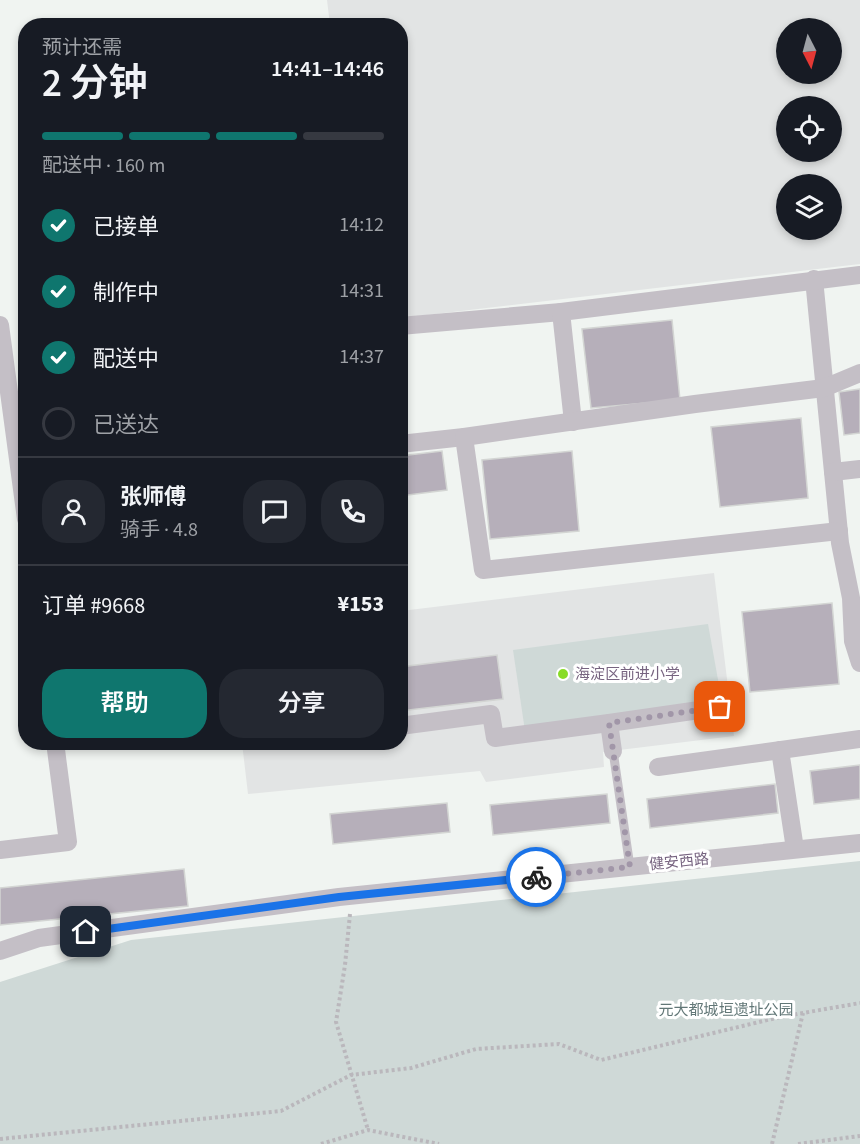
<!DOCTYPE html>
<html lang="zh">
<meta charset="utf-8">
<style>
body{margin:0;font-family:"Source Sans 3","Noto Sans SC",sans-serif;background:#242831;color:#f1f3f6;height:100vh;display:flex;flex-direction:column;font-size:22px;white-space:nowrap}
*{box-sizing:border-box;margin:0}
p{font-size:20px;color:#9ea1a6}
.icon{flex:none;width:33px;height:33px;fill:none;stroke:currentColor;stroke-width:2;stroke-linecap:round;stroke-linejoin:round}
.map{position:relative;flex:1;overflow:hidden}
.side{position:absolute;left:18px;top:18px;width:390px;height:732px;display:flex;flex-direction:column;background:#171b24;border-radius:24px;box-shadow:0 3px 9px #0003}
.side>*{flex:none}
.needle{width:39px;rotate:174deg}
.controls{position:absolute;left:776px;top:18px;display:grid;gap:12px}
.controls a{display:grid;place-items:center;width:66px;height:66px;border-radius:50%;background:#171b24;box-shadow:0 3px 9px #0003;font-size:30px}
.pin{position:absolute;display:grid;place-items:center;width:51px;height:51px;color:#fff;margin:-26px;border-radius:12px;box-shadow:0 3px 9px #0006}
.courier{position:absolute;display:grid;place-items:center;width:60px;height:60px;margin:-30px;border:4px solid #1a73e8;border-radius:50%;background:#fff;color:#222;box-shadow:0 2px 8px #0007}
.summary em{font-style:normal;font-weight:600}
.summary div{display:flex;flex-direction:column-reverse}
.summary{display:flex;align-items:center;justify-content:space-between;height:102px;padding:0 24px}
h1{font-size:39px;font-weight:600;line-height:45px}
.bar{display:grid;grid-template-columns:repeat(4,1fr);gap:9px 6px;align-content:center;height:72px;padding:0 24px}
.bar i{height:8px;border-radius:4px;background:#363941}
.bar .current{background:#0f766e}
.bar p{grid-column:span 4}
.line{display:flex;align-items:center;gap:15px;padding:0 24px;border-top:2px solid #363941}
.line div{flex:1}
.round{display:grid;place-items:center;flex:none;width:63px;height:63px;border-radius:24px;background:#242831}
ol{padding:0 24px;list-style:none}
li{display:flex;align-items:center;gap:18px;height:66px}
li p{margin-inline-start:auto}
li .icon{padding:6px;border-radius:50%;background:#0f766e;color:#fff;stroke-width:4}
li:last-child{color:#9ea1a6}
li i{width:33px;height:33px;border:3px solid #363941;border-radius:50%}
.cta{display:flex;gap:12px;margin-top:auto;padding:12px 24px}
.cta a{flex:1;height:69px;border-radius:24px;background:#0f766e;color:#fff;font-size:24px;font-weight:600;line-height:69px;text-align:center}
.cta a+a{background:#242831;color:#f1f3f6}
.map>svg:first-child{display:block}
.built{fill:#e2e4e4;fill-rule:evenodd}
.green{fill:#cfd9d7}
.building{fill:#b6afba;stroke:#d3d5d3;stroke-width:1.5}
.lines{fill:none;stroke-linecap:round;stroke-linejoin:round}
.path{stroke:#bab7bc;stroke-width:4;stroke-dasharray:3 3;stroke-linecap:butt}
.service{stroke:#c4bfc6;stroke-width:9}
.minor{stroke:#c4bfc6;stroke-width:18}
.done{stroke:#a196a8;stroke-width:6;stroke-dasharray:0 10.8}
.route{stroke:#1a73e8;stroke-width:8}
.poi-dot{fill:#88dc27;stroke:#fff;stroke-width:2}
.labels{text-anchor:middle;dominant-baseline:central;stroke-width:6;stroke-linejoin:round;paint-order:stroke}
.poi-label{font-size:15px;fill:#776480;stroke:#fff;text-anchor:start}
.street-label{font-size:15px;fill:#776480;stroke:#fff}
.park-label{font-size:15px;fill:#627777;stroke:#fff}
</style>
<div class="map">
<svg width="860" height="1144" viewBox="0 0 860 1144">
<rect width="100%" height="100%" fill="#f0f4f1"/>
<g class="built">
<path d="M327 0H860V264L401 318 400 26 330 25ZM786 28H831V74H786ZM786 106H831V152H786ZM786 184H831V230H786Z"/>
<path d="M714 573 734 736 603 752 604 767 486 782 480 771 248 794 242 743 400 742 401 611Z"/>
</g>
<g class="green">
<path d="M708 624 722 702 525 731 513 650Z"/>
<path d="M860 861V1144H0V982L131 940Z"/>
</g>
<g class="building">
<path d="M672 320 680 400 591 408 582 329Z"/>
<path d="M860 389V433L844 435 839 392Z"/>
<path d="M801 418 808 498 720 507 711 427Z"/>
<path d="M442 451 447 490 400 496V456Z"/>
<path d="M572 451 579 531 490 539 482 460Z"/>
<path d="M832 603 839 684 750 692 742 612Z"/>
<path d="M497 655 503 699 400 711V667Z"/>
<path d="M860 765V799L814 804 810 771Z"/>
<path d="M775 784 778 813 650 828 647 799Z"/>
<path d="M607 794 610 823 493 835 490 805Z"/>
<path d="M447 803 450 832 333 844 330 814Z"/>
<path d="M184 869 188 906 0 925V888Z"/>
</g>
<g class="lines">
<g class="path">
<path d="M350 914 345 965 336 1022 368 1130"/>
<path d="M0 1139 281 1111 351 1075 411 1068 476 1049 559 1044 601 1060 780 1017 860 1003"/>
<path d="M321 1144 368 1130 439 1144"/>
<path d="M772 1144 803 1013"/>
<path d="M798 1144 860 1136"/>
</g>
<path class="service" d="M613 751 630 867"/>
<g class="minor">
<path d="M814 279 840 543 851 598 853 641 860 663"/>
<path d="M0 325 26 519"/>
<path d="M400 326 561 312"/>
<path d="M573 422 561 312 860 275"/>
<path d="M400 444 464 437"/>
<path d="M833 472 860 469"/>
<path d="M839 531 483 570 464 437 695 404 824 388 860 373"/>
<path d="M400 726 491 714 495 738 609 723"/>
<path d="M780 750 795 849"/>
<path d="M613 751 609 723 720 707"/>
<path d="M658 767 860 739"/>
<path d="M0 850 68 842 55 742"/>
<path d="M0 951 39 938 339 897 860 843"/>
</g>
</g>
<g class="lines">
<path class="done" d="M536 877 630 867 609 723 720 707"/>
<path class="route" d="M86 932 339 897 536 877"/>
</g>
<circle class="poi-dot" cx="563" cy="674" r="6"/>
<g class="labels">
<g class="poi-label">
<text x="575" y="674">海淀区前进小学</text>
</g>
<g class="street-label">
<text transform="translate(679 862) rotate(-6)">健安西路</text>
</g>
<g class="park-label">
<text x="726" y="1010">元大都城垣遗址公园</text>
</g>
</g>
</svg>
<div class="controls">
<a><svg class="needle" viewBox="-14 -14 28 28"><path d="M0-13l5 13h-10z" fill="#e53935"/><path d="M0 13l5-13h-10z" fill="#9ea1a6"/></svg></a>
<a><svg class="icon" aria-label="locate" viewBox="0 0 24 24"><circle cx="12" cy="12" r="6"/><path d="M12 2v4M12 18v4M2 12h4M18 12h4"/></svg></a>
<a><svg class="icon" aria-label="layers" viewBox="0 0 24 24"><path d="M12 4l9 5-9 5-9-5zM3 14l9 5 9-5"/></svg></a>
</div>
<div class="pin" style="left:720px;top:707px;background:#ea580c"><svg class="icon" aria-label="bag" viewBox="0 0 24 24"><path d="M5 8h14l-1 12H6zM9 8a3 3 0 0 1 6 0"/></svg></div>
<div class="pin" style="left:86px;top:932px;background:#1f2937"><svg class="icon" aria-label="home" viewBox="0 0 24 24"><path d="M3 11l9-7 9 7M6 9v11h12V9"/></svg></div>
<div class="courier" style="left:536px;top:877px"><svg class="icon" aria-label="bike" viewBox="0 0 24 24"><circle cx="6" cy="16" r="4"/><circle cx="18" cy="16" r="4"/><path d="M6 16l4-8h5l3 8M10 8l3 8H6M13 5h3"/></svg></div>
<section class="side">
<div class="summary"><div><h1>2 分钟</h1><p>预计还需</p></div><em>14:41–14:46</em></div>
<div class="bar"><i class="current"></i><i class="current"></i><i class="current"></i><i></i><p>配送中 · 160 m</p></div>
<ol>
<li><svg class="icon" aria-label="check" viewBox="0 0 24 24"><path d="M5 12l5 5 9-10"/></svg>已接单<p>14:12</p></li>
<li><svg class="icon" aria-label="check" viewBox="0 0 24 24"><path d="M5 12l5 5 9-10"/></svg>制作中<p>14:31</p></li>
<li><svg class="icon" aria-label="check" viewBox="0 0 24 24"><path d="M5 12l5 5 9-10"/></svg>配送中<p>14:37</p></li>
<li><i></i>已送达</li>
</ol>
<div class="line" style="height:108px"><a class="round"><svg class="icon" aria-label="person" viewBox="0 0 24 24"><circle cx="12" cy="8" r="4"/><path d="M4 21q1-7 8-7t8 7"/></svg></a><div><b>张师傅</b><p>骑手 · 4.8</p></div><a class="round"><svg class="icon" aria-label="chat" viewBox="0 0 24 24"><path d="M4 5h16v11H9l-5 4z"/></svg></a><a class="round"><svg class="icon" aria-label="phone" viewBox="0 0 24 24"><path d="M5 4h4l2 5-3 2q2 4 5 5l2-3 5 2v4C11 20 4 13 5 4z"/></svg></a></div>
<div class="line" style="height:78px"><div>订单 #9668</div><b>¥153</b></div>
<div class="cta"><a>帮助</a><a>分享</a></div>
</section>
</div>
